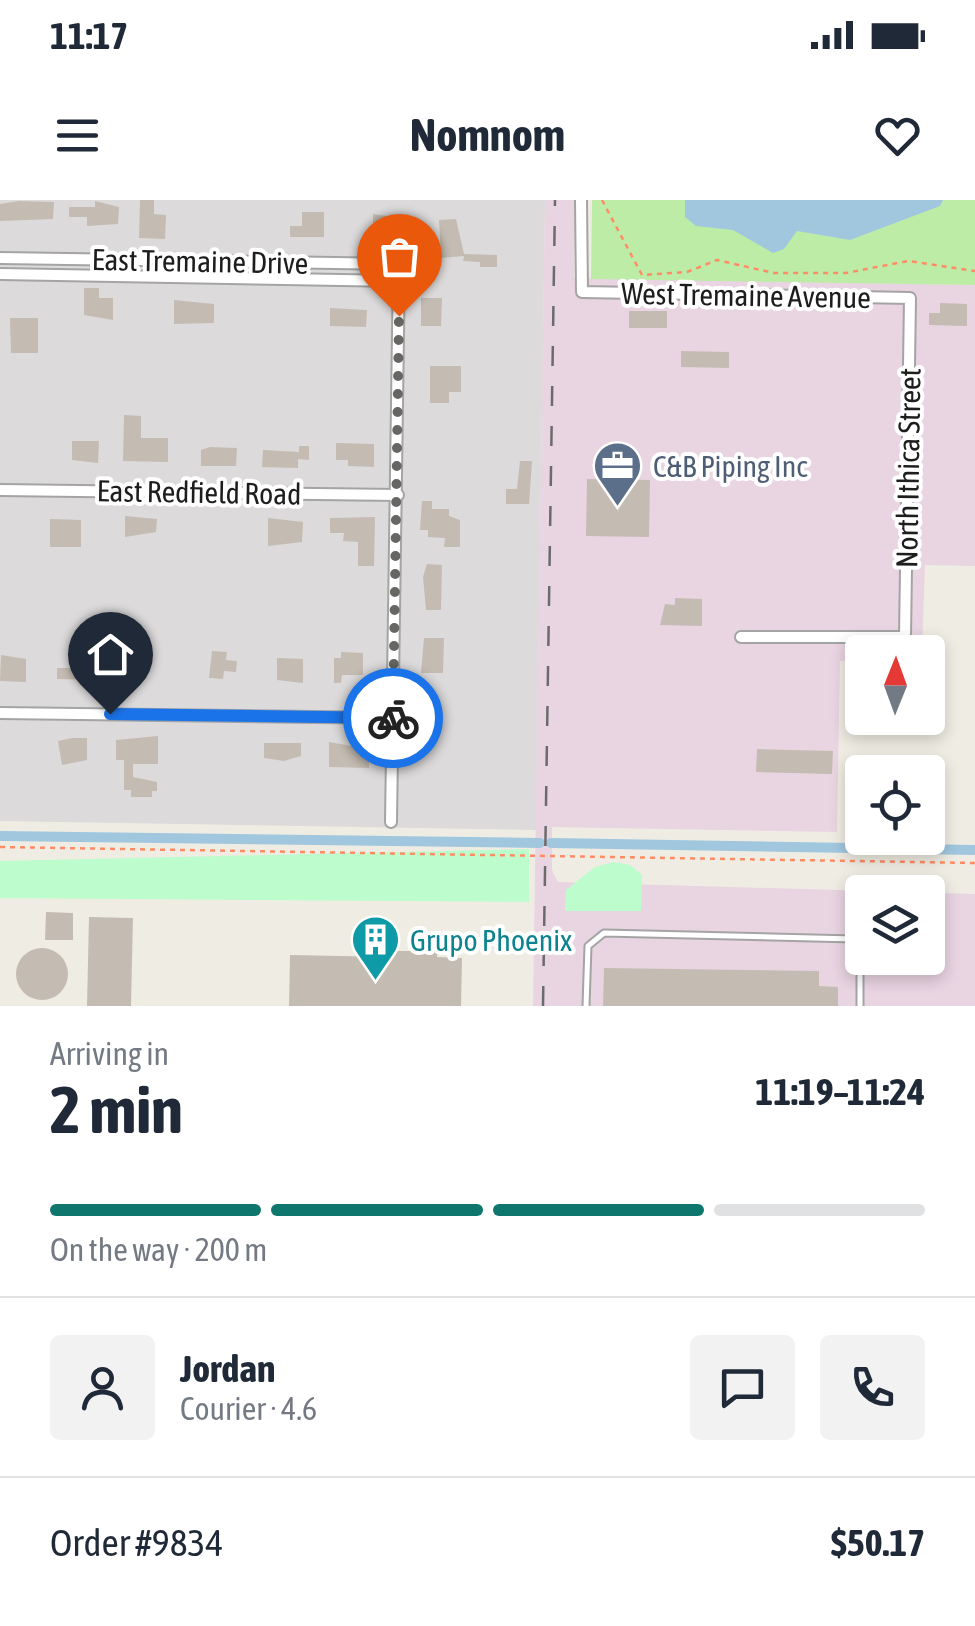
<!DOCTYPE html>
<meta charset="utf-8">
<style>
body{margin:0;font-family:"Asap Condensed",sans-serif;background:#f2f2f3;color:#1f2937;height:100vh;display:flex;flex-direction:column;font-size:38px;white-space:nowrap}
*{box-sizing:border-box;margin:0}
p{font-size:32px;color:#747a83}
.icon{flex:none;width:55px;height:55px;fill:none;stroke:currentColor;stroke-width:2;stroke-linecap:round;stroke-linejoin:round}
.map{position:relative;height:806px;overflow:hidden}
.panel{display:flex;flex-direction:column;background:#fff;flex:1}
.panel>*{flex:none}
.needle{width:65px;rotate:1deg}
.fabs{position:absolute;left:845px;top:435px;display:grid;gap:20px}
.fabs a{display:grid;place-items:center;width:100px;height:100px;border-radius:10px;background:#fff;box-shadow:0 5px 15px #0003;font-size:50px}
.pin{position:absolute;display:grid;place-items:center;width:85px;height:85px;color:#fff;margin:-102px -42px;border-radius:50% 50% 50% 0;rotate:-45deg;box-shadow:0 0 10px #0007}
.pin .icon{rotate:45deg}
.courier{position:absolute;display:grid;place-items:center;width:100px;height:100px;margin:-50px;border:8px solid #1a73e8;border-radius:50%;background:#fff;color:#222;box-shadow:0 2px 12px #0007}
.head em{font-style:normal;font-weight:700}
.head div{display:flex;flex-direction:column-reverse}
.head{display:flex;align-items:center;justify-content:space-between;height:170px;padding:0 50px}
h1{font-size:65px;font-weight:700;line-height:75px}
.bar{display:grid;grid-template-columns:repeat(4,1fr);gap:15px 10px;align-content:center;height:120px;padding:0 50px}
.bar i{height:12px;border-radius:8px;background:#e0e1e3}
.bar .on{background:#0f766e}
.bar p{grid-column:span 4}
.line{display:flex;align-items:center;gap:25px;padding:0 50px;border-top:2px solid #e0e1e3}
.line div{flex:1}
.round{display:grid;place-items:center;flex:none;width:105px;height:105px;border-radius:10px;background:#f2f2f3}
.status{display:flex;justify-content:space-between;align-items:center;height:70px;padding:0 50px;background:#fff;direction:ltr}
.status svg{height:28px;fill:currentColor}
header{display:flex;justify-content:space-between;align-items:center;height:130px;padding:0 50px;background:#fff;font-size:45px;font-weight:700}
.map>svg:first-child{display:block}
.residential{fill:#dcdada}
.industrial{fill:#e9d4e2;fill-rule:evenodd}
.grass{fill:#bdeca6}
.park{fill:#bdfccc}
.water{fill:#a1c7df}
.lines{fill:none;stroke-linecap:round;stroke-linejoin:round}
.canal{stroke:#a1c7df;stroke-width:10}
.building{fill:#c4bcb2}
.service-casing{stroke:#a4a4a4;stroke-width:9}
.minor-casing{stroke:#a4a4a4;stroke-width:14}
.path{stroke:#ff8c64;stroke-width:2.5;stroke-dasharray:5 5;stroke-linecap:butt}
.service{stroke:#fff;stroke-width:5}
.minor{stroke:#fff;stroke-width:10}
.rail{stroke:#6b6b6b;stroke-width:2.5;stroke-dasharray:20 20;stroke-linecap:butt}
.done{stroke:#666662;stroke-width:10;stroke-dasharray:0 18}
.route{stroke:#1a73e8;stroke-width:12}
.labels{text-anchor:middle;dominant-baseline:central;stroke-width:8;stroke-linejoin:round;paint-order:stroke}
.street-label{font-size:30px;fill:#1d1d1d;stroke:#fff}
.service-label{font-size:30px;fill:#4e5e75;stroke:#fff;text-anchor:start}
.culture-label{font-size:30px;fill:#0d838f;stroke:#fff;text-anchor:start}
</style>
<div class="status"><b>11:17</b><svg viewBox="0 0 49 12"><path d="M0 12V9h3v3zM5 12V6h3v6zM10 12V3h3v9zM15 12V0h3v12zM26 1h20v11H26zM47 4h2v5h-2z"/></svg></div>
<header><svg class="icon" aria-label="menu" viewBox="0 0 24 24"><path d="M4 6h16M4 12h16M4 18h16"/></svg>Nomnom<svg class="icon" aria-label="heart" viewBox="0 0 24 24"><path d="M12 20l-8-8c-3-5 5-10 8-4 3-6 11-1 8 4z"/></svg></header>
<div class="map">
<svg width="975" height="806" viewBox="0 0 975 806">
<rect width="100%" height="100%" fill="#efede3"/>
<path class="residential" d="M0 0H545L536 630 0 621Z"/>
<path class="industrial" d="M545 0H575L574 78 975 85V366L925 365 922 452H862V461H840L837 632 552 627V670L558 682 975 694V806H533ZM862 692H928V758H862Z"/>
<path class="grass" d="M592 0H975V85L591 79Z"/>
<g class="park">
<path d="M529 649V702L0 698V661Z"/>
<path d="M614 662 630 665 642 675 641 711H565L566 690 595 667Z"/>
</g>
<path class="water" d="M685 0H943L940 6 850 40 797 31 784 49 773 53 733 30 696 26 685 17Z"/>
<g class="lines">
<g class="canal">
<path d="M0 636 540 643"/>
<path d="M551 643 975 650"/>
</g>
</g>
<g class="building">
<path d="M140 0H154V14L166 15 165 39 139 38Z"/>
<path d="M19 1 54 2 53 19 0 21V4Z"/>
<path d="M95 1 119 7 118 24 87 26V17H69V7H95Z"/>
<path d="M302 12H324V37H290V26H302Z"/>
<path d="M373 14 394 17 398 39 373 36Z"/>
<path d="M456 19 464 54 497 55V67H480V62L463 61 464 56 441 58 439 20Z"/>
<path d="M84 88H99V98H113V120L84 115Z"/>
<path d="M421 98H442L441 126H421Z"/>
<path d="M174 100 214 104V123L174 124Z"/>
<path d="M940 103 967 104V126L929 125V113H940Z"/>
<path d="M330 108 367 110 366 127 330 126Z"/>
<rect x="629" y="111" width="38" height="17"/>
<path d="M10 118H38V153H11Z"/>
<path d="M681 151 729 152V168L681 167Z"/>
<path d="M430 166H461V192H449V203H430Z"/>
<path d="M124 215 141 216V238H168V262L123 261Z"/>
<path d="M72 241H99L98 263 72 260Z"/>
<path d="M336 243 374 244V267L348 266V260H336Z"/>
<path d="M299 246H309V260L298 259V268L262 267 263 250 299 252Z"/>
<path d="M210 247 237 248 236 266H201V250Z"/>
<path d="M520 261H532L529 304H506V289H517Z"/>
<path d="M587 279 650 280 649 337 586 336Z"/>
<path d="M422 301H432V309H449V316L460 320V347H444L445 338 428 337V330H420Z"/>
<path d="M125 316 157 319 156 332 125 337Z"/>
<path d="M375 317 374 366H358V342L343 341 344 333H330V318Z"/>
<path d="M268 318 303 322 302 342 268 346Z"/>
<path d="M50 319 81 320V347H50Z"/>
<path d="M427 364 442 365 441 410H426L423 377Z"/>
<path d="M675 398 702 399V426L660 425 665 404 675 405Z"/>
<path d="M424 438H444L443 473H421Z"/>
<path d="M212 451 227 452 226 460 237 461 236 472 224 471 223 479 209 478Z"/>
<path d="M341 452 363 453V475H342L341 483H334V458H341Z"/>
<path d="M1 455 26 459V482L0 481Z"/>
<path d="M277 458 303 459V483L277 480Z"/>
<path d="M73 463 100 464 99 480 57 479V468H73Z"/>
<path d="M422 504H439V536H419Z"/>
<path d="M158 536V564H133V577L157 582V591H152V597H131V590H124V560H116V540Z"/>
<path d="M72 538H87V560L62 565 58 541Z"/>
<path d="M329 542 369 549V568L329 567Z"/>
<path d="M264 543H301V556L284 561 264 558Z"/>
<path d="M757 549 833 551 832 574 756 572Z"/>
<path d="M46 712 73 713V740H45Z"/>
<path d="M89 717 133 718 131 806H87Z"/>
<circle cx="42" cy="774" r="26"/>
<path d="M392 751H438L437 757 462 758 461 806H289L290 755 392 757Z"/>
<path d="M604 768 819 771V786L838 787V806H603Z"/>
</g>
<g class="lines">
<defs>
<path id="service" d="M586 806 588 746 604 733 855 739 860 745V806"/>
<g id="minor">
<path d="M581 0 582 92 910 98 905 437H741"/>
<path d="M0 58 399 64 391 622"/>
<path d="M0 74 399 81"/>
<path d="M0 290 398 295"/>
<path d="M0 513 393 518"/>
</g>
</defs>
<use href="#service" class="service-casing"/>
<use href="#minor" class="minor-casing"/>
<g class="path">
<path d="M602 0 642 75 687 72 717 60 774 73H846L908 61 975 71"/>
<path d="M0 647 975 663"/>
</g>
<use href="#service" class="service"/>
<use href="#minor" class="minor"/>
<path class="rail" d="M543 806 555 0"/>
</g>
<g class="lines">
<path class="done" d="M393 518 399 116"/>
<path class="route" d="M110 514 393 518"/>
</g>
<defs>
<symbol id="office-pin" viewBox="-11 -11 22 30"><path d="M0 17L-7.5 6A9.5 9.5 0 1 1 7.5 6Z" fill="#5c6f8a" stroke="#fff"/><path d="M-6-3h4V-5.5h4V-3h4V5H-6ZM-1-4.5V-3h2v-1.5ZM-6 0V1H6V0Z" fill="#fff"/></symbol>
<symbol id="building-pin" viewBox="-11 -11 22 30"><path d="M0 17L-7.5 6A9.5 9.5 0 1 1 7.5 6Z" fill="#0f9aa8" stroke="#fff"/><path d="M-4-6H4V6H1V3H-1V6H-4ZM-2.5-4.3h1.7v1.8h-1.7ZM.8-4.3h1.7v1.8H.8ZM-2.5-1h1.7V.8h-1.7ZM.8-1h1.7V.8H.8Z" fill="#fff"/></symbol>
</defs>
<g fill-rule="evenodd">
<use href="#office-pin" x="590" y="238" width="55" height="75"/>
<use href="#building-pin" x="348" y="712" width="55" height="75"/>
</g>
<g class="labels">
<g class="street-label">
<text transform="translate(200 61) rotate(1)">East Tremaine Drive</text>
<text transform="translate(746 95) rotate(1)">West Tremaine Avenue</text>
<text transform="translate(908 268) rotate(-89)">North Ithica Street</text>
<text transform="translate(199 292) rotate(1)">East Redfield Road</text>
</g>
<g class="service-label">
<text x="653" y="266">C&amp;B Piping Inc</text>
</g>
<g class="culture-label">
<text x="410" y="740">Grupo Phoenix</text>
</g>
</g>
</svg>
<div class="fabs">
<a><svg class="needle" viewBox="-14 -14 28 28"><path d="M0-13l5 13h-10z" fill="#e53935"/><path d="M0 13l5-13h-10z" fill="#747a83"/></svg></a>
<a><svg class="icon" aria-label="locate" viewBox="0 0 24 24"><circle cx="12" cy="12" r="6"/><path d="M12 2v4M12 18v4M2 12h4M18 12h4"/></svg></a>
<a><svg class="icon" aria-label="layers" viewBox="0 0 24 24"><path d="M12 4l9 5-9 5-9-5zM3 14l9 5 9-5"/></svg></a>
</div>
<div class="pin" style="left:399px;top:116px;background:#ea580c"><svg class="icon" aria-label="bag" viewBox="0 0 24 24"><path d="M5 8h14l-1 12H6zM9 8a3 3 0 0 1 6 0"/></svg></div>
<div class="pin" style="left:110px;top:514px;background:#1f2937"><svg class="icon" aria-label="home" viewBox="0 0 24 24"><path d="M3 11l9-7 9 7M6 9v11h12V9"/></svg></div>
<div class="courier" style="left:393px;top:518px"><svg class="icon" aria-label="bike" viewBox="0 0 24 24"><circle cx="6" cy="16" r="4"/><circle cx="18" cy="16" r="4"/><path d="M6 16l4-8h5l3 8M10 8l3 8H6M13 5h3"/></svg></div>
</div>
<section class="panel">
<div class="head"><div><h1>2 min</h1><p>Arriving in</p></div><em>11:19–11:24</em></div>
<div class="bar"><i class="on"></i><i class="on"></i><i class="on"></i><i></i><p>On the way · 200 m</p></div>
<div class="line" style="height:180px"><a class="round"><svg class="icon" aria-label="person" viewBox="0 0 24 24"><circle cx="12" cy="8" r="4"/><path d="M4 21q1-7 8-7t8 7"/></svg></a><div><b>Jordan</b><p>Courier · 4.6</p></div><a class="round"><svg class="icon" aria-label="chat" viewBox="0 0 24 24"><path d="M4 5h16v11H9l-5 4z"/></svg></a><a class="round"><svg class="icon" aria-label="phone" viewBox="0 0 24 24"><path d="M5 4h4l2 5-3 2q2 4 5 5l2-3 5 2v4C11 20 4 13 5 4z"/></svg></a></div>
<div class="line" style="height:130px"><div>Order #9834</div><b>$50.17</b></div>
</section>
